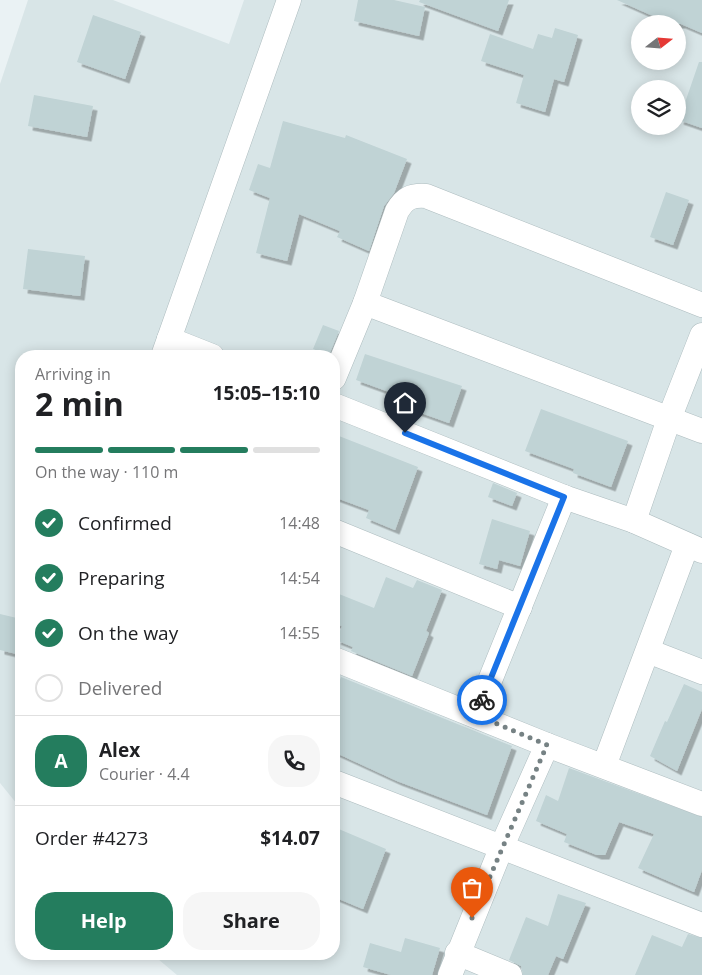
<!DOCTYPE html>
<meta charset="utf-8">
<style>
body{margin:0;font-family:"Open Sans",sans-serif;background:#f6f6f6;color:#202124;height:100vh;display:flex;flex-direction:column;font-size:19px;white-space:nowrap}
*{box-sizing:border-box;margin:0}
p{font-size:16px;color:#757577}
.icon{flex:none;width:28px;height:28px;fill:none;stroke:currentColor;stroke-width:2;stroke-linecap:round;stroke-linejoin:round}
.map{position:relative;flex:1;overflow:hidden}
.details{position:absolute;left:15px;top:350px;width:325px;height:610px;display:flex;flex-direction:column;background:#fff;border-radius:20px;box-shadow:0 2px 12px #0003}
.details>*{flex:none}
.needle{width:32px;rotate:73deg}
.controls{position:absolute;left:631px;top:15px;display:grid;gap:10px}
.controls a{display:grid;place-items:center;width:55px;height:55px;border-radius:50%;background:#fff;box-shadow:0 2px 12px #0003;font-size:25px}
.pin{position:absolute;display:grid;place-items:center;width:42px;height:42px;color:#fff;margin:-51px -21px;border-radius:50% 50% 50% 0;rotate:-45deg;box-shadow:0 0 5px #0007}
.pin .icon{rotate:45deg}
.courier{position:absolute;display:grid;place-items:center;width:50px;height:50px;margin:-25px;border:4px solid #1a73e8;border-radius:50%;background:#fff;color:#222;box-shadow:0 1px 6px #0007}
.overview em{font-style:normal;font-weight:700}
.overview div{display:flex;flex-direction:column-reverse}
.overview{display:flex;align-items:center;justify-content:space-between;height:85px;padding:0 20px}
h1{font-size:32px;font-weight:700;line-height:38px}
.bar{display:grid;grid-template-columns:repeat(4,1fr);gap:8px 5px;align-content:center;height:60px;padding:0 20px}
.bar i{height:6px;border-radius:4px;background:#e0e0e0}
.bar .on{background:#247d5e}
.bar p{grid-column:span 4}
.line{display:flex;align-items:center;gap:12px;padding:0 20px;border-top:1px solid #e0e0e0}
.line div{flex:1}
.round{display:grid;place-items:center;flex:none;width:52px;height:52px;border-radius:20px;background:#f6f6f6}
ol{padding:0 20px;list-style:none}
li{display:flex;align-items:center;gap:15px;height:55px}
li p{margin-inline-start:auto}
li .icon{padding:5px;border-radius:50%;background:#247d5e;color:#fff;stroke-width:4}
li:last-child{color:#757577}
li i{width:28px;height:28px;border:2px solid #e0e0e0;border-radius:50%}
.button{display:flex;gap:10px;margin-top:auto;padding:10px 20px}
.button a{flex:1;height:58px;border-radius:20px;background:#247d5e;color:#fff;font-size:20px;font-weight:700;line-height:58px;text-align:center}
.button a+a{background:#f6f6f6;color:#202124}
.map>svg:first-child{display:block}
.residential{fill:#d8e5e7;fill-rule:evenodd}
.building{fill:#c0d3d5;filter:url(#shadow)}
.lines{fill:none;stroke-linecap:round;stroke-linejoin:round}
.minor-casing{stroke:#adbcbf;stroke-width:25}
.minor{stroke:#fff;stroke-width:24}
.done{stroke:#768284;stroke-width:5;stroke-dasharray:0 9}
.route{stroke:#1a73e8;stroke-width:6}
</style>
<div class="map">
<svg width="702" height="975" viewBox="0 0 702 975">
<defs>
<filter id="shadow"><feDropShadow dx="4.5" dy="4.5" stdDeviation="0" flood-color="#0004"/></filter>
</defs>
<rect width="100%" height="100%" fill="#eaf2f4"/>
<path class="residential" d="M28 0H113L229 44 244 0H702V975H177L152 954H334V356H21V809L0 783V84ZM640 24H678V61H640ZM640 89H678V126H640Z"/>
<g class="building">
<path d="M358 0H394L425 7 419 36 354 21Z"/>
<path d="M420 0H509L498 31 419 2Z"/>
<path d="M617 0H702V33L681 24H671Z"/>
<path d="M93 15 141 32 125 79 77 62Z"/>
<path d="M555 28 578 35 564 82 554 79 545 112 516 103 524 75 481 61 490 34 533 49 538 34 552 38Z"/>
<path d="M699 62H702V128L679 120Z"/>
<path d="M34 95 93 106 87 137 28 126Z"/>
<path d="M283 121 345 138 346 135 407 159 394 193 384 206 369 251 337 237 340 231 299 214 287 261 256 253 270 198 249 190 258 164 270 168Z"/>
<path d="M666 192 689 200 673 245 650 237Z"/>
<path d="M28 249 85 256 80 296 23 289Z"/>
<path d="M323 325 339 331 329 355 313 349Z"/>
<path d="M365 354 462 386 449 423 410 409 409 412 388 404 392 393 356 380Z"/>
<path d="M541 409 628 441 611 487 573 473 574 469 525 451Z"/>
<path d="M339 436 418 467 395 530 366 518 369 510 334 497V449Z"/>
<path d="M493 483 517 493 512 506 488 497Z"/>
<path d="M492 519 530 531 520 566 499 560 497 569 479 564Z"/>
<path d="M386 577 413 588 417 580 442 590 426 631 429 633 412 676 351 651 353 647 336 640 342 626 334 624V592L374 608Z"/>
<path d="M0 614 21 619V655L0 650Z"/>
<path d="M341 677 512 746 487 815 397 781 334 752V696Z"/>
<path d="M684 684 702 692V709L677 771 650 756 665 721 667 722Z"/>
<path d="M569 768 702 817V870L694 892 638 868 654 834 619 822 605 855H597L564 842 567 834 536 821 546 795 558 801Z"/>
<path d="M334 827 386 849 363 909 334 897Z"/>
<path d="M558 894 586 903 563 959 556 956 548 975H523L521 966 509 960 526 917 548 926Z"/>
<path d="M688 934 702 938V975H635L652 935 682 947Z"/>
<path d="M405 938 440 948 432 975H391L363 967 370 943 401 952Z"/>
</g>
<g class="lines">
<defs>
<g id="minor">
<path d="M365 303 702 431"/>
<path d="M169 339 212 356"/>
<path d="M163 356 289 0"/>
<path d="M334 378 365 303 397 211C405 198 411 195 426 196L702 305"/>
<path d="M334 405 564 497 634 521 702 551"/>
<path d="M634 521 669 419 702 335"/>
<path d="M334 531 520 607"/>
<path d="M648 651 702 672"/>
<path d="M334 659 547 745 702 804"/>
<path d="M476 715 564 497"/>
<path d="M604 766 687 545"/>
<path d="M334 782 702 925"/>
<path d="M457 953 510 975"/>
<path d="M450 975 502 846 547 745"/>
</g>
</defs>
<use href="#minor" class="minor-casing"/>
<use href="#minor" class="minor"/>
</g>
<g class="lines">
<path class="done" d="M472 918 547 745 476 715 482 700"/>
<path class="route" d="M405 433 564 497 482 700"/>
</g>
</svg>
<div class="controls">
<a><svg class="needle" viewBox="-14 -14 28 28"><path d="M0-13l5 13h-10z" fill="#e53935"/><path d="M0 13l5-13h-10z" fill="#757577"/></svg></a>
<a><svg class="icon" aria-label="layers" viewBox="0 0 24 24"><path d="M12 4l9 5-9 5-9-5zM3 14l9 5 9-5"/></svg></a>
</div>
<div class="pin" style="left:472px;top:918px;background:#ea580c"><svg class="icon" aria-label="bag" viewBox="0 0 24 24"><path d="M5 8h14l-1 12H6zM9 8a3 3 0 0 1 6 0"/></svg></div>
<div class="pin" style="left:405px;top:433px;background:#1f2937"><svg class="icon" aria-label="home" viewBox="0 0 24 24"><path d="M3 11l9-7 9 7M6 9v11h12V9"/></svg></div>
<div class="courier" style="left:482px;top:700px"><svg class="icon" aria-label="bike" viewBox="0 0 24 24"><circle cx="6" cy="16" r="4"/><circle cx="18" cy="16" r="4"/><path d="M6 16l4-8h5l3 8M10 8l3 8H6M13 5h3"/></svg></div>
<section class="details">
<div class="overview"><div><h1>2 min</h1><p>Arriving in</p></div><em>15:05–15:10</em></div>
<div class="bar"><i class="on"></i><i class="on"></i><i class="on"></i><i></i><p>On the way · 110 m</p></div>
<ol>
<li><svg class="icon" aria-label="check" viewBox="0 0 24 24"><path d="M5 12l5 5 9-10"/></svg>Confirmed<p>14:48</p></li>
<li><svg class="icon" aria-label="check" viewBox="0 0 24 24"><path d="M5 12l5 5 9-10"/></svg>Preparing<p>14:54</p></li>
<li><svg class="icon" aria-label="check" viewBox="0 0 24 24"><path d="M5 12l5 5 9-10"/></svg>On the way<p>14:55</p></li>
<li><i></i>Delivered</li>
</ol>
<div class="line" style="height:90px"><b class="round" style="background:#247d5e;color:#fff">A</b><div><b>Alex</b><p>Courier · 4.4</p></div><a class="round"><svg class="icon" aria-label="phone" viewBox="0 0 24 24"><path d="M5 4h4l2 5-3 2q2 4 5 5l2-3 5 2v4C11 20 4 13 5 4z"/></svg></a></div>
<div class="line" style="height:65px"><div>Order #4273</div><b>$14.07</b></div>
<div class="button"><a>Help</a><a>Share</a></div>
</section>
</div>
